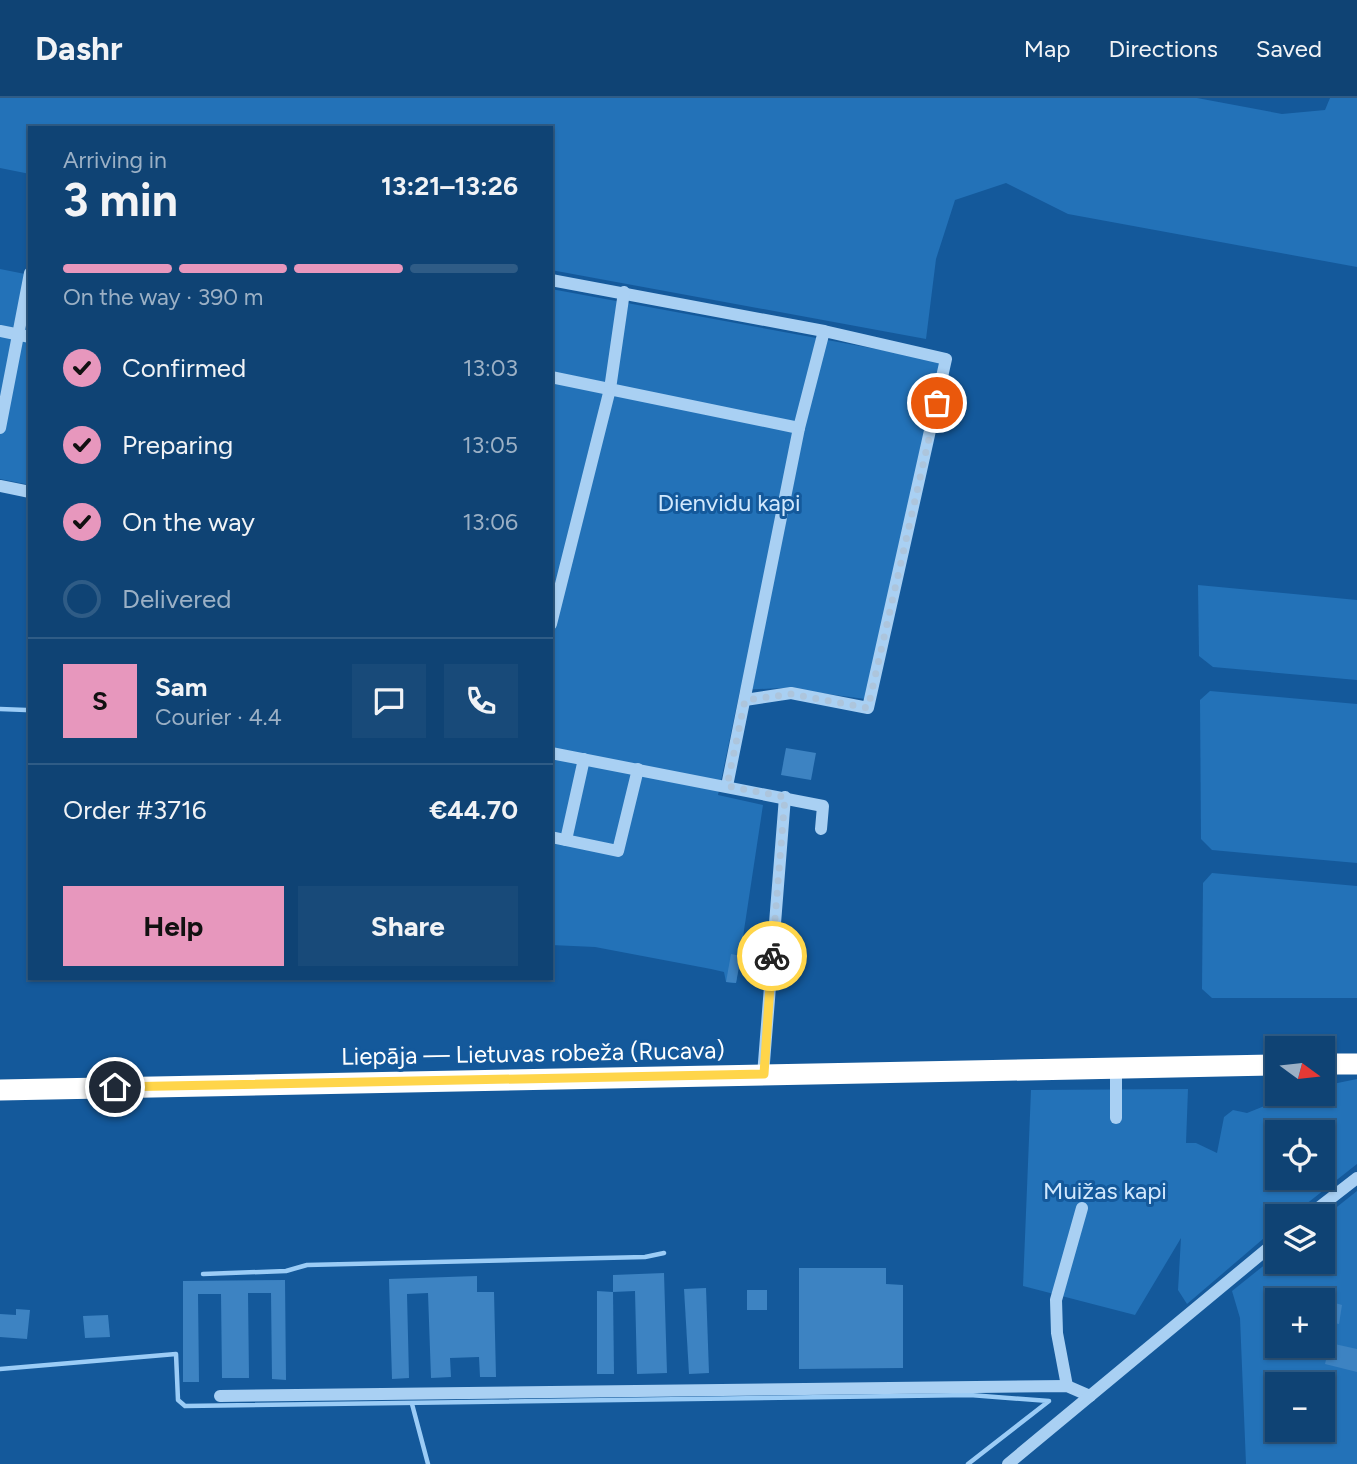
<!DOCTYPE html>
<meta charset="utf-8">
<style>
body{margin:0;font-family:Figtree,sans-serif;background:#184a79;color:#f1f3f6;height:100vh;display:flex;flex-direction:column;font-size:26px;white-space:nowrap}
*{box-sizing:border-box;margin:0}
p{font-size:23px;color:#9bb0c5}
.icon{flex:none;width:38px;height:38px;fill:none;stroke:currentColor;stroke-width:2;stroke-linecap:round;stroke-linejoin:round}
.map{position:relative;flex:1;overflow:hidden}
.drawer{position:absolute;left:28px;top:28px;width:525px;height:854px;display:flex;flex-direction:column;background:#0f4374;border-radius:0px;box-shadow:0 2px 5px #0004,0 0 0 2px #2f5c86}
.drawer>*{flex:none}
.needle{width:46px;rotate:105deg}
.controls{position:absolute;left:1265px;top:938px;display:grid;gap:14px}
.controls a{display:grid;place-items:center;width:70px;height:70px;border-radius:0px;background:#0f4374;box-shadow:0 2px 5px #0004,0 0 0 2px #2f5c86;font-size:35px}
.pin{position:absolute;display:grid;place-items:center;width:60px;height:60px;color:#fff;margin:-30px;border:4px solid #fff;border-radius:50%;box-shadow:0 2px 7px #0007}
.courier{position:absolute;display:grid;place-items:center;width:70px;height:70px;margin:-35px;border:5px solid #ffd54a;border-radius:50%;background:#fff;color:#222;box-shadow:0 2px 9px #0007}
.head em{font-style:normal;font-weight:700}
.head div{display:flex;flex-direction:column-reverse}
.head{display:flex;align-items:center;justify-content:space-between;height:119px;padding:0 35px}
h1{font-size:46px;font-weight:700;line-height:52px}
.bar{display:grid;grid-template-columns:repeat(4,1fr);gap:10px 7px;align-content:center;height:84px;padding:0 35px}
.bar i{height:9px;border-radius:5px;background:#2f5c86}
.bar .on{background:#e797bd}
.bar p{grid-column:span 4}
.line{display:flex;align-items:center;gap:18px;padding:0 35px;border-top:2px solid #2f5c86}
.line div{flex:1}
.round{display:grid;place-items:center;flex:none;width:74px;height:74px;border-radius:0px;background:#184a79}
ol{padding:0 35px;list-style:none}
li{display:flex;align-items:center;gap:21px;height:77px}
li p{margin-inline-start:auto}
li .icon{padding:7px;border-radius:50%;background:#e797bd;color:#111;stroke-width:4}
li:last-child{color:#9bb0c5}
li i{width:38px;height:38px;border:4px solid #2f5c86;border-radius:50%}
.cta{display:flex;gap:14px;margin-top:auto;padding:14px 35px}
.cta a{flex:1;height:80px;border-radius:0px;background:#e797bd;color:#111;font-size:28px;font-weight:700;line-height:80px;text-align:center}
.cta a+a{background:#184a79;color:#f1f3f6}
header{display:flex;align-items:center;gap:42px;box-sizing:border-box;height:98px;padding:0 35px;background:#0f4374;border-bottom:2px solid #2f5c86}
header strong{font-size:33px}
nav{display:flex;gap:38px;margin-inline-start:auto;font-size:24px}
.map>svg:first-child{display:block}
.green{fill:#2372b8;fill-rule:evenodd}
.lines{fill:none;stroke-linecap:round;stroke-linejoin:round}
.stream{stroke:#9bccf6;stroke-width:4.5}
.building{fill:#3d83c2}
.minor{stroke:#a9d0f3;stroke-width:12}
.highway{stroke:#fff;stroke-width:21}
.done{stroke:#adc5dc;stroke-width:7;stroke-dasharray:0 12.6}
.route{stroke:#ffd54a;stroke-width:9}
.labels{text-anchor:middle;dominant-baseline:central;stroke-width:6;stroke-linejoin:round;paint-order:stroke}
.park-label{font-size:24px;fill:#d1e8fd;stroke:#14599b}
.street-label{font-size:24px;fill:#fff;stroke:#14599b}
</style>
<header>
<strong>Dashr</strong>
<nav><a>Map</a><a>Directions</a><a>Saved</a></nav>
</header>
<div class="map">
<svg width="1357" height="1366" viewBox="0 0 1357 1366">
<rect width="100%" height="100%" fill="#14599b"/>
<g class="green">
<path d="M0 0H1197L1282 16 1325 12 1330 0H1357V169L1068 116 1006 85 955 102 936 161 926 241 551 172V30H30V76L0 70Z"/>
<path d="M0 171 30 177V387L0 381Z"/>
<path d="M551 191 936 262 941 267 865 601 782 590 740 592 718 697 763 707 736 885 726 884 724 874 711 871 595 849 551 847Z"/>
<path d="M1198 487 1357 502V582L1213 569 1199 558Z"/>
<path d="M1210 593 1357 606V765L1212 752 1201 741 1200 602Z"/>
<path d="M1212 775 1357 788V900H1212L1202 891 1203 785Z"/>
<path d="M1357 981V1066L1291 1118H1278L1277 1129 1187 1206 1178 1192 1181 1140 1135 1217 1023 1188 1031 992 1188 991 1186 1045H1196L1217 1055 1224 1019 1233 1012 1247 1015 1295 996H1323V988ZM1278 1034H1323V1080H1278Z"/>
<path d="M1357 1093V1366H1246L1240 1220 1232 1193 1277 1157 1278 1164H1323V1120ZM1278 1202H1323V1248H1278ZM1278 1286H1323V1332H1278Z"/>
</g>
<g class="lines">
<g class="stream">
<path d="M0 611 26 612"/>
<path d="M203 1176 286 1173 307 1167 645 1159 664 1155"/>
<path d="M0 1271 176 1256 178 1302 185 1308 970 1297 1049 1303 968 1366"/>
<path d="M412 1306 428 1366"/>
</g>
</g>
<g class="building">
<path d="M786 650 816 655 811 682 781 677Z"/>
<path d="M731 856 741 858 736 885 726 884Z"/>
<path d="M799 1170H886V1186L903 1187V1270L799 1271Z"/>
<path d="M664 1175 667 1275 637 1276 635 1193 613 1194V1177Z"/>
<path d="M477 1178V1194H494L496 1279H480L479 1259 450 1260 451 1279 431 1280 428 1195 407 1196 409 1280 392 1281 389 1181Z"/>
<path d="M285 1182 286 1282 272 1281 271 1195H248L249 1280H222L221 1196H198L199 1284H183V1183Z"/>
<path d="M706 1190 709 1275 689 1276 684 1191Z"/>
<rect x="747" y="1192" width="20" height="20"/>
<path d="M597 1193 613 1194 614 1276H597Z"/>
<path d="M1328 1203 1342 1207 1339 1226 1324 1223Z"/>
<path d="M16 1211 30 1212 27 1241 0 1239V1216L16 1217Z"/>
<path d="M108 1217 110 1239 85 1240 83 1218Z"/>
<path d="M1330 1245 1357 1251V1274L1325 1266Z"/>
</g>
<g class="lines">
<g class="minor">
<path d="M551 182 824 233 946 261 868 610 791 595 745 602"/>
<path d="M0 233 30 239"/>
<path d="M551 279 799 330"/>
<path d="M0 330 30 175"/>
<path d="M0 388 30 394"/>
<path d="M551 526 610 291 624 194"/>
<path d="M551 655 823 708 821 731"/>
<path d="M727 688 799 330 824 233"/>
<path d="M551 739 618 753 638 671"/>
<path d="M566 742 584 661"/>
<path d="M763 977 785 699"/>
<path d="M1116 1020V970"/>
<path d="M1308 1118 1357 1080"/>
<path d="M1067 1288 1057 1235 1056 1202 1082 1110"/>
<path d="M220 1298 1067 1288 1090 1298"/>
<path d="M1008 1366 1278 1142"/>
</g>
<g class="highway">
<path d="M1323 966H1357"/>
<path d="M0 992 1278 967"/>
</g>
</g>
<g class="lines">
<path class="done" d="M772 858 785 699 727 688 745 602 791 596 868 610 937 305"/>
<path class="route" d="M115 989 764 976 772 858"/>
</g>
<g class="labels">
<g class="park-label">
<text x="729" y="404">Dienvidu kapi</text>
<text x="1105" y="1092">Muižas kapi</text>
</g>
<g class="street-label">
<text transform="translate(533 955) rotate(-1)">Liepāja — Lietuvas robeža (Rucava)</text>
</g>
</g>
</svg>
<div class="controls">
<a><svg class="needle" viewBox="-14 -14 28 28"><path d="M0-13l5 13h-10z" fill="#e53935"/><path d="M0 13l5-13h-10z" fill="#9bb0c5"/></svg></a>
<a><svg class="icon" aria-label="locate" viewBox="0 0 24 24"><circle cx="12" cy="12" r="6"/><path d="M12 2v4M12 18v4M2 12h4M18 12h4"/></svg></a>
<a><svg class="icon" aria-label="layers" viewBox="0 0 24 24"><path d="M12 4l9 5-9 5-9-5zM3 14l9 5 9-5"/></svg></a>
<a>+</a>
<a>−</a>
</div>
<div class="pin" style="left:937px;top:305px;background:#ea580c"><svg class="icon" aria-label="bag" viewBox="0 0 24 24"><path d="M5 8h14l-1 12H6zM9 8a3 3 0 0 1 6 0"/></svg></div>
<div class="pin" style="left:115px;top:989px;background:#1f2937"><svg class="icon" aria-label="home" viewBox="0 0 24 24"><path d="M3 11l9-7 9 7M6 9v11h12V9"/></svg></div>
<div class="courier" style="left:772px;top:858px"><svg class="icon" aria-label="bike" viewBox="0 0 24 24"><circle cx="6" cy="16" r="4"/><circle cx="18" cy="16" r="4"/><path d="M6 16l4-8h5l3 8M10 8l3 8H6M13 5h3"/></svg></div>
<section class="drawer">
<div class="head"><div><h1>3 min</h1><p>Arriving in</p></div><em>13:21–13:26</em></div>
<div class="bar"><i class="on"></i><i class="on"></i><i class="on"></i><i></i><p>On the way · 390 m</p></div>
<ol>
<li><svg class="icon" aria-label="check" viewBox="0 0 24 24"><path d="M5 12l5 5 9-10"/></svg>Confirmed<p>13:03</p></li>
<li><svg class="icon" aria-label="check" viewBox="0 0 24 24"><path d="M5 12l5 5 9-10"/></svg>Preparing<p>13:05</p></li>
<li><svg class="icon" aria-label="check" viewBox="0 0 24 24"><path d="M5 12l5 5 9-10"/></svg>On the way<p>13:06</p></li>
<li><i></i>Delivered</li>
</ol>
<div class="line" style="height:126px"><b class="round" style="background:#e797bd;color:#111">S</b><div><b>Sam</b><p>Courier · 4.4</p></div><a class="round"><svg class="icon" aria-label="chat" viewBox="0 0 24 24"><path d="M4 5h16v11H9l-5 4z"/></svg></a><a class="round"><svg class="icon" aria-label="phone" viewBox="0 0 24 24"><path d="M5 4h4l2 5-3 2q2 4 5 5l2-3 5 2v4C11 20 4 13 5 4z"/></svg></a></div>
<div class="line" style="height:91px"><div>Order #3716</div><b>€44.70</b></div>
<div class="cta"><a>Help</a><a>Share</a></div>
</section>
</div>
